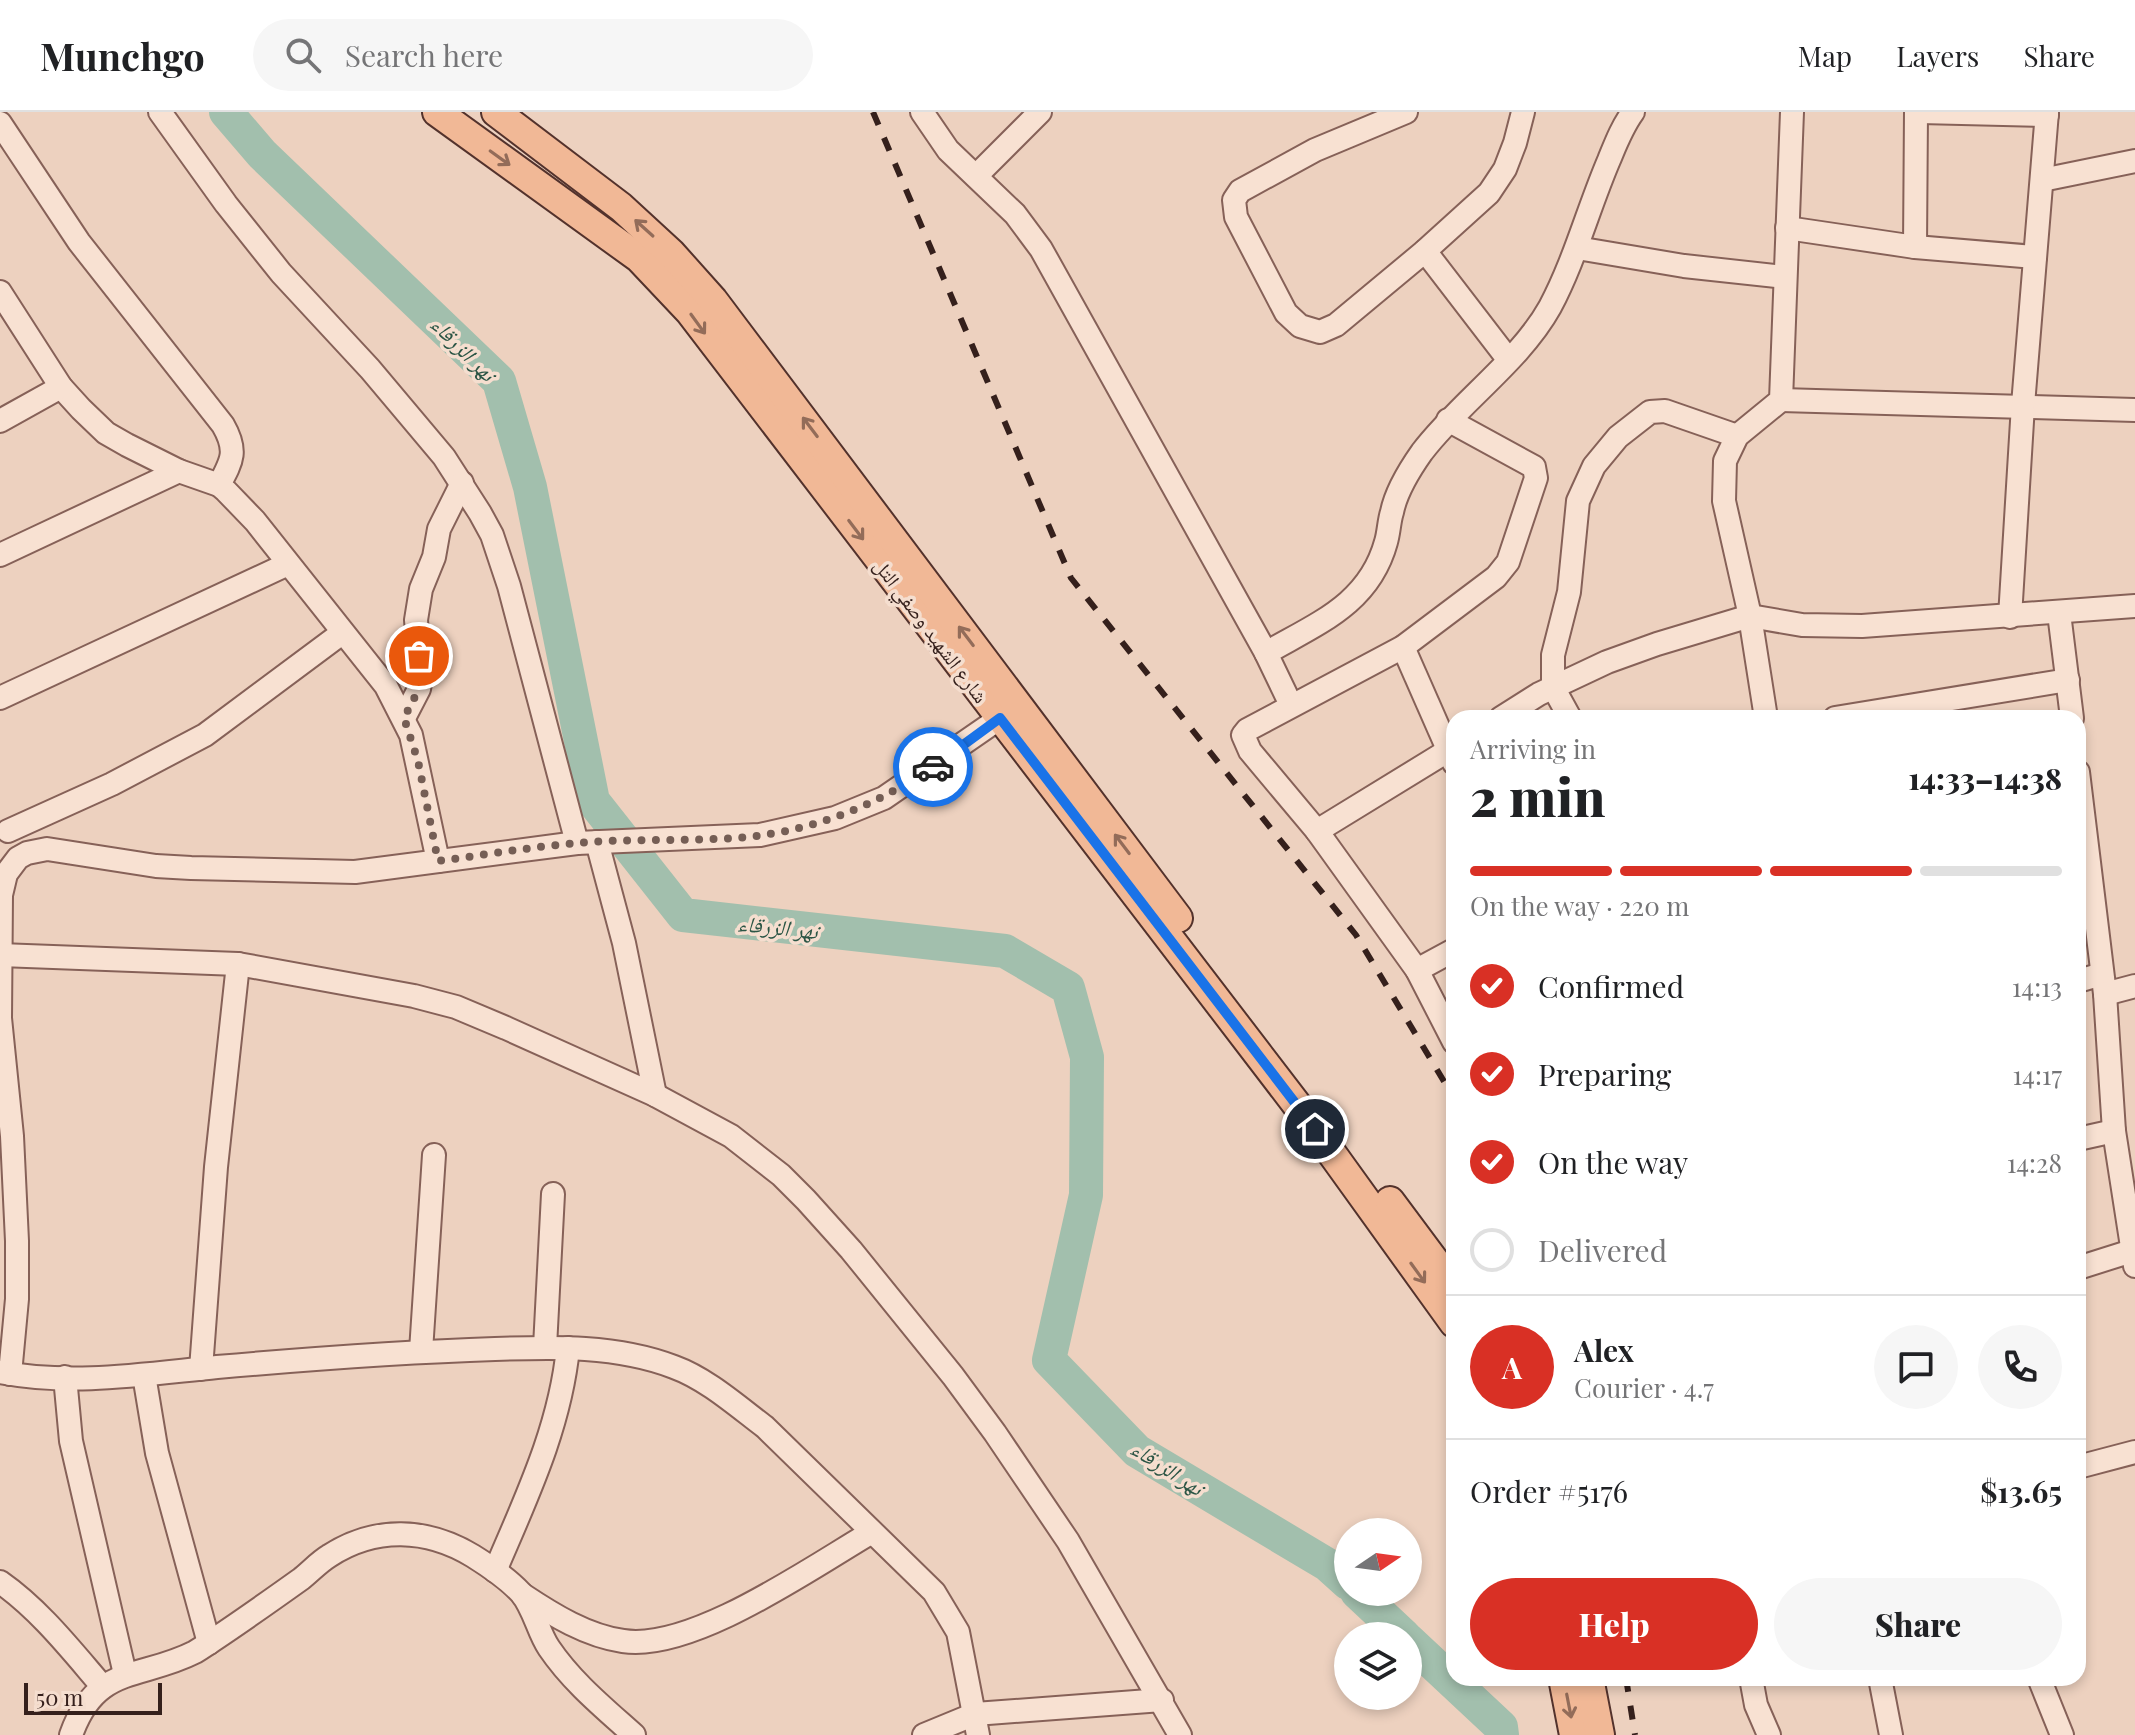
<!DOCTYPE html>
<meta charset="utf-8">
<style>
body{margin:0;font-family:"Playfair Display","Noto Naskh Arabic",serif;background:#f6f6f6;color:#202124;height:100vh;display:flex;flex-direction:column;font-size:30px;white-space:nowrap}
*{box-sizing:border-box;margin:0}
p{font-size:26px;color:#757577}
.icon{flex:none;width:44px;height:44px;fill:none;stroke:currentColor;stroke-width:2;stroke-linecap:round;stroke-linejoin:round}
.map{position:relative;flex:1;overflow:hidden}
.details{position:absolute;left:1446px;top:598px;width:640px;height:976px;display:flex;flex-direction:column;background:#fff;border-radius:24px;box-shadow:0 4px 12px #0003}
.details>*{flex:none}
.needle{width:52px;rotate:77deg}
.buttons{position:absolute;left:1334px;top:1406px;display:grid;gap:16px}
.buttons a{display:grid;place-items:center;width:88px;height:88px;border-radius:50%;background:#fff;box-shadow:0 4px 12px #0003;font-size:40px}
.scale{position:absolute;left:24px;bottom:20px;width:138px;box-sizing:border-box;padding-left:8px;border:4px solid #35201c;border-top:0;font-size:22px;line-height:28px;white-space:nowrap;color:#35201c;-webkit-text-stroke:6px #f5decf;paint-order:stroke}
.pin{position:absolute;display:grid;place-items:center;width:68px;height:68px;color:#fff;margin:-34px;border:4px solid #fff;border-radius:50%;box-shadow:0 2px 8px #0007}
.courier{position:absolute;display:grid;place-items:center;width:80px;height:80px;margin:-40px;border:6px solid #1a73e8;border-radius:50%;background:#fff;color:#222;box-shadow:0 2px 10px #0007}
.headline em{font-style:normal;font-weight:800}
.headline div{display:flex;flex-direction:column-reverse}
.headline{display:flex;align-items:center;justify-content:space-between;height:136px;padding:0 24px}
h1{font-size:52px;font-weight:800;line-height:60px}
.bar{display:grid;grid-template-columns:repeat(4,1fr);gap:12px 8px;align-content:center;height:96px;padding:0 24px}
.bar i{height:10px;border-radius:6px;background:#e0e0e0}
.bar .on{background:#d93025}
.bar p{grid-column:span 4}
.line{display:flex;align-items:center;gap:20px;padding:0 24px;border-top:2px solid #e0e0e0}
.line div{flex:1}
.round{display:grid;place-items:center;flex:none;width:84px;height:84px;border-radius:42px;background:#f6f6f6}
ol{padding:0 24px;list-style:none}
li{display:flex;align-items:center;gap:24px;height:88px}
li p{margin-inline-start:auto}
li .icon{padding:8px;border-radius:50%;background:#d93025;color:#fff;stroke-width:4}
li:last-child{color:#757577}
li i{width:44px;height:44px;border:4px solid #e0e0e0;border-radius:50%}
.cta{display:flex;gap:16px;margin-top:auto;padding:16px 24px}
.cta a{flex:1;height:92px;border-radius:48px;background:#d93025;color:#fff;font-size:32px;font-weight:800;line-height:92px;text-align:center}
.cta a+a{background:#f6f6f6;color:#202124}
header{display:flex;align-items:center;gap:48px;box-sizing:border-box;height:112px;padding:0 40px;background:#fff;border-bottom:2px solid #e0e0e0}
header strong{font-size:38px}
nav{display:flex;gap:44px;margin-inline-start:auto;font-size:28px}
.search{width:560px;height:72px;background:#f6f6f6;display:flex;align-items:center;gap:20px;box-sizing:border-box;padding:0 28px;border-radius:44px;color:#757577;font-size:30px}
.map>svg:first-child{display:block}
.lines{fill:none;stroke-linecap:round;stroke-linejoin:round}
.river{stroke:#a2bfad;stroke-width:34}
.minor-casing{stroke:#866158;stroke-width:26}
.major-casing{stroke:#53322c;stroke-width:32}
.minor{stroke:#f8e1d2;stroke-width:22}
.major{stroke:#f1b896;stroke-width:28}
.rail{stroke:#35201c;stroke-width:6;stroke-dasharray:14 14;stroke-linecap:butt}
.oneway{stroke:#936c59}
.done{stroke:#755e55;stroke-width:8;stroke-dasharray:0 14.4}
.route{stroke:#1a73e8;stroke-width:10}
.labels{text-anchor:middle;dominant-baseline:central;stroke-width:7;stroke-linejoin:round;paint-order:stroke}
.street-label{font-size:20px;fill:#35201c;stroke:#f5decf}
.water-label{font-size:22px;font-style:italic;fill:#2b5545;stroke:#f5decf}
</style>
<header>
<strong>Munchgo</strong>
<div class="search"><svg class="icon" aria-label="search" viewBox="0 0 24 24"><circle cx="10" cy="10" r="6"/><path d="M15 15l6 6"/></svg>Search here</div>
<nav><a>Map</a><a>Layers</a><a>Share</a></nav>
</header>
<div class="map">
<svg width="2135" height="1623" viewBox="0 0 2135 1623">
<rect width="100%" height="100%" fill="#edd1bf"/>
<g class="lines">
<g class="river">
<path d="M226 0 262 42 499 269 530 375 593 689 683 803 1005 839 1068 876 1087 945 1086 1083 1049 1248 1137 1339 1328 1453 1348 1471"/>
<path d="M1357 1480 1404 1524"/>
<path d="M1408 1528 1501 1615 1502 1623"/>
</g>
<defs>
<g id="minor">
<path d="M160 0 226 92 281 161 370 257 444 345 480 401 492 423 509 474 577 731"/>
<path d="M922 0 948 38 1015 102 1041 137 1266 541 1291 593"/>
<path d="M1406 0 1315 38 1240 79 1234 88 1236 105 1286 201 1300 214 1320 220 1336 213 1425 139 1489 81 1505 57 1515 31 1523 0"/>
<path d="M1920 0 2047 3"/>
<path d="M0 11 79 130 223 313C238 339 232 349 219 373"/>
<path d="M976 64 1040 0"/>
<path d="M2042 68 2135 49"/>
<path d="M1787 116 1915 135 2035 145"/>
<path d="M1915 135 1916 0"/>
<path d="M1577 136 1684 154 1785 165"/>
<path d="M1425 139 1508 247"/>
<path d="M0 180 61 275 81 297 106 321 127 333 179 359 219 373 226 379 255 409 386 574 411 623 438 749"/>
<path d="M1781 288 2135 298"/>
<path d="M1448 308 1534 355 1536 366 1508 450 1496 465 1403 535 1247 618 1243 623 1250 639 1317 719 1417 858 1454 930"/>
<path d="M0 309 61 275"/>
<path d="M0 443 179 359"/>
<path d="M2059 501 2072 606"/>
<path d="M2010 505 2023 293 2047 0"/>
<path d="M1403 535 1454 651"/>
<path d="M1266 541C1318 511 1369 492 1386 430 1389 420 1389 409 1392 400 1396 380 1410 357 1422 340 1460 290 1520 249 1550 195 1575 148 1588 97 1609 48 1616 31 1622 15 1633 0"/>
<path d="M0 586 288 452"/>
<path d="M404 606 419 577 421 566 416 508 421 477 434 445 439 417 462 371"/>
<path d="M1501 606 1539 582 1607 550 1657 532 1750 504 1802 513 1862 514 2135 494"/>
<path d="M1570 606 1553 575V543L1569 480 1578 389 1594 354 1618 325 1650 300 1665 299 1737 324"/>
<path d="M1766 606 1750 504 1724 389 1725 349 1737 324 1781 288 1792 0"/>
<path d="M1835 606 2068 568"/>
<path d="M2078 660 2105 882 2114 1019 2135 1154"/>
<path d="M8 719 112 672 205 623 342 521"/>
<path d="M1317 719 1454 635"/>
<path d="M597 730 624 831 655 983"/>
<path d="M0 843 238 852 414 884 456 895 506 916 655 983 731 1024 781 1063 806 1088 851 1138 953 1264 995 1321 1068 1429 1180 1623"/>
<path d="M1417 858 1454 838"/>
<path d="M2078 869 2102 862"/>
<path d="M2105 882 2135 874"/>
<path d="M2078 1027 2114 1019"/>
<path d="M2078 1156 2135 1138"/>
<path d="M545 1235 553 1082"/>
<path d="M421 1239 434 1043"/>
<path d="M201 1257 216 1055 238 852"/>
<path d="M0 1260C72 1274 145 1262 217 1255 309 1247 402 1240 495 1237 554 1235 617 1233 674 1255 707 1267 737 1294 765 1315L934 1480 958 1520 978 1623"/>
<path d="M10 1262 17 1187V1129L12 1024 0 906 1 783 6 762 18 746 27 741 47 737 156 754 191 756 355 760 577 731 760 723 835 706 884 686 1000 606"/>
<path d="M144 1263 157 1341 209 1531"/>
<path d="M65 1265 71 1329 125 1562"/>
<path d="M2078 1355 2135 1340"/>
<path d="M495 1459C526 1386 560 1316 568 1236"/>
<path d="M0 1470C40 1498 71 1538 103 1575"/>
<path d="M523 1483C553 1503 587 1524 623 1529 692 1540 812 1455 872 1420"/>
<path d="M1751 1566 1756 1593 1769 1623"/>
<path d="M1880 1566 1891 1623"/>
<path d="M2039 1566 2062 1623"/>
<path d="M71 1623C96 1552 140 1568 195 1540 231 1517 266 1492 301 1467 310 1460 319 1450 329 1444 375 1414 427 1416 473 1444 489 1454 508 1467 521 1481 534 1496 538 1520 549 1536 572 1570 604 1596 634 1623"/>
<path d="M924 1623 975 1602 1162 1588"/>
</g>
<g id="major">
<path d="M437 0 639 146 690 200 1297 993 1454 1211"/>
<path d="M496 0 621 95 671 141 713 188 1178 806"/>
<path d="M1390 1089 1454 1175"/>
<path d="M1563 1566 1574 1623"/>
<path d="M1589 1566 1600 1623"/>
</g>
</defs>
<use href="#minor" class="minor-casing"/>
<use href="#major" class="major-casing"/>
<use href="#minor" class="minor"/>
<use href="#major" class="major"/>
<g class="rail">
<path d="M873 0 1071 466 1356 823 1454 986"/>
<path d="M1626 1566 1635 1623"/>
</g>
</g>
<defs><path id="oneway-shaft" d="M-6 0H5M1.5-3L5.5 0L1.5 3" fill="none" stroke-width="1.6" stroke-linecap="round" stroke-linejoin="round" transform="scale(2)"/></defs>
<g class="oneway">
<use href="#oneway-shaft" transform="translate(500 46) rotate(36)"/>
<use href="#oneway-shaft" transform="translate(644 116) rotate(-138)"/>
<use href="#oneway-shaft" transform="translate(698 212) rotate(54)"/>
<use href="#oneway-shaft" transform="translate(810 315) rotate(-127)"/>
<use href="#oneway-shaft" transform="translate(856 418) rotate(53)"/>
<use href="#oneway-shaft" transform="translate(966 524) rotate(-127)"/>
<use href="#oneway-shaft" transform="translate(1122 732) rotate(-127)"/>
<use href="#oneway-shaft" transform="translate(1418 1161) rotate(54)"/>
<use href="#oneway-shaft" transform="translate(1569 1594) rotate(79)"/>
</g>
<g class="lines">
<path class="done" d="M419 544V577L404 606 418 649 438 749C484 743 531 735 577 731 633 726 691 730 747 725 816 718 876 693 933 655"/>
<path class="route" d="M933 655 1000 606 1315 1017"/>
</g>
<g class="labels">
<g class="street-label">
<text transform="translate(932 518) rotate(53)">شارع الشهيد وصفي التل</text>
</g>
<g class="water-label">
<text transform="translate(464 236) rotate(45)">نهر الزرقاء</text>
<text transform="translate(778 814) rotate(6)">نهر الزرقاء</text>
<text transform="translate(1168 1355) rotate(33)">نهر الزرقاء</text>
</g>
</g>
</svg>
<div class="buttons">
<a><svg class="needle" viewBox="-14 -14 28 28"><path d="M0-13l5 13h-10z" fill="#e53935"/><path d="M0 13l5-13h-10z" fill="#757577"/></svg></a>
<a><svg class="icon" aria-label="layers" viewBox="0 0 24 24"><path d="M12 4l9 5-9 5-9-5zM3 14l9 5 9-5"/></svg></a>
</div>
<div class="scale">50 m</div>
<div class="pin" style="left:419px;top:544px;background:#ea580c"><svg class="icon" aria-label="bag" viewBox="0 0 24 24"><path d="M5 8h14l-1 12H6zM9 8a3 3 0 0 1 6 0"/></svg></div>
<div class="pin" style="left:1315px;top:1017px;background:#1f2937"><svg class="icon" aria-label="home" viewBox="0 0 24 24"><path d="M3 11l9-7 9 7M6 9v11h12V9"/></svg></div>
<div class="courier" style="left:933px;top:655px"><svg class="icon" aria-label="car" viewBox="0 0 24 24"><path d="M5 17H2v-5l4-1 3-4h7l3 4 3 1v5h-3M9 17h6M6 11h13"/><circle cx="7" cy="17" r="2"/><circle cx="17" cy="17" r="2"/></svg></div>
<section class="details">
<div class="headline"><div><h1>2 min</h1><p>Arriving in</p></div><em>14:33–14:38</em></div>
<div class="bar"><i class="on"></i><i class="on"></i><i class="on"></i><i></i><p>On the way · 220 m</p></div>
<ol>
<li><svg class="icon" aria-label="check" viewBox="0 0 24 24"><path d="M5 12l5 5 9-10"/></svg>Confirmed<p>14:13</p></li>
<li><svg class="icon" aria-label="check" viewBox="0 0 24 24"><path d="M5 12l5 5 9-10"/></svg>Preparing<p>14:17</p></li>
<li><svg class="icon" aria-label="check" viewBox="0 0 24 24"><path d="M5 12l5 5 9-10"/></svg>On the way<p>14:28</p></li>
<li><i></i>Delivered</li>
</ol>
<div class="line" style="height:144px"><b class="round" style="background:#d93025;color:#fff">A</b><div><b>Alex</b><p>Courier · 4.7</p></div><a class="round"><svg class="icon" aria-label="chat" viewBox="0 0 24 24"><path d="M4 5h16v11H9l-5 4z"/></svg></a><a class="round"><svg class="icon" aria-label="phone" viewBox="0 0 24 24"><path d="M5 4h4l2 5-3 2q2 4 5 5l2-3 5 2v4C11 20 4 13 5 4z"/></svg></a></div>
<div class="line" style="height:104px"><div>Order #5176</div><b>$13.65</b></div>
<div class="cta"><a>Help</a><a>Share</a></div>
</section>
</div>
